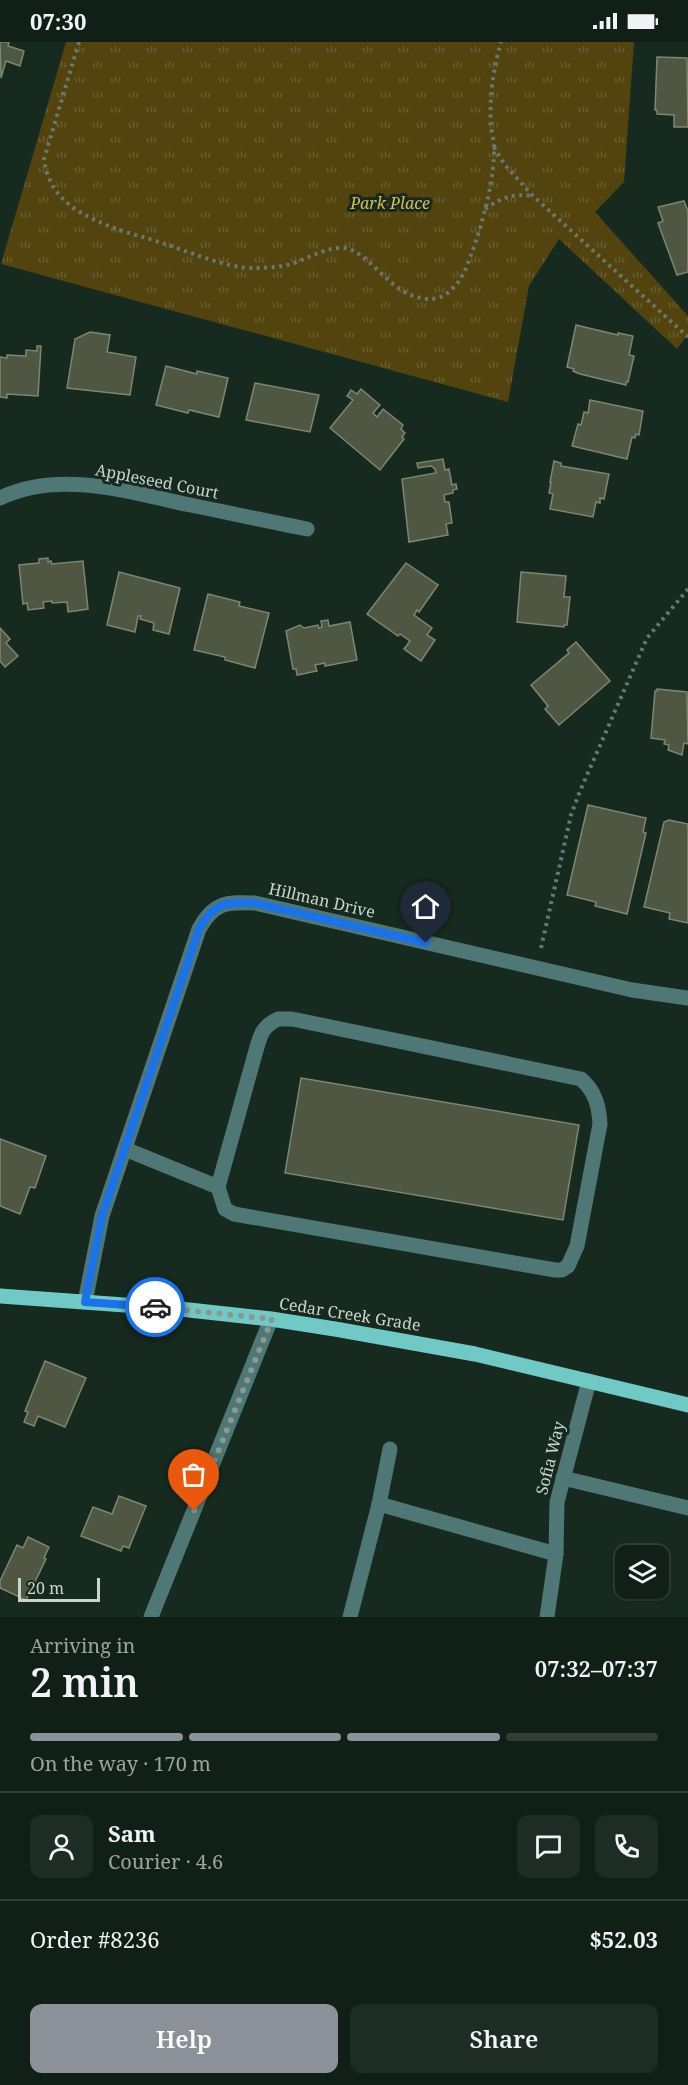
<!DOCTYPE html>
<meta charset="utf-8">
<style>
body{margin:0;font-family:"Noto Serif",serif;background:#1e2d24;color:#f1f3f6;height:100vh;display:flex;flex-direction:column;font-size:22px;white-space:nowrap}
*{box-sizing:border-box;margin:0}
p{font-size:20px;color:#9ca3a1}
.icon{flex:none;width:33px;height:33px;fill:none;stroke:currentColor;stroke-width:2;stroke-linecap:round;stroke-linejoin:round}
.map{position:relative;height:1575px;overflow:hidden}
.panel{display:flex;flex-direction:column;background:#102017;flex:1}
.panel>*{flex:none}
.tools{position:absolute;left:615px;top:1503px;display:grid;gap:12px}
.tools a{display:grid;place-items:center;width:54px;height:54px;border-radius:12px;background:#102017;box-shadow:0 2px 4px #0004,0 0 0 2px #303e36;font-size:30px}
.scale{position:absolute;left:18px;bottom:15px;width:82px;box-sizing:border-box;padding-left:6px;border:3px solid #c9d5cd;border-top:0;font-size:16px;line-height:21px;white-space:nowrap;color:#c9d5cd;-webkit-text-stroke:4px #162a1f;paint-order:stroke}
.pin{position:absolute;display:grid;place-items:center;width:51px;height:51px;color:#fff;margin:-62px -26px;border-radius:50% 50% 50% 0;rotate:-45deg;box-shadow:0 0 6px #0007}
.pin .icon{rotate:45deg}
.courier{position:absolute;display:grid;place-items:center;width:60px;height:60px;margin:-30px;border:4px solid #1a73e8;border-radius:50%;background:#fff;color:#222;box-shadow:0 2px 8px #0007}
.overview em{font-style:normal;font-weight:600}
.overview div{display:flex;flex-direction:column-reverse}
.overview{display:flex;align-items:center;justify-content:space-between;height:102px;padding:0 30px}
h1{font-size:39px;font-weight:600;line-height:45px}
.bar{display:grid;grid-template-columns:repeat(4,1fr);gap:9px 6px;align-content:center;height:72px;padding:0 30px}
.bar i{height:8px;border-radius:4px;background:#303e36}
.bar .active{background:#8c9099}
.bar p{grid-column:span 4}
.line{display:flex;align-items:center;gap:15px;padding:0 30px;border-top:2px solid #303e36}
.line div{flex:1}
.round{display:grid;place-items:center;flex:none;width:63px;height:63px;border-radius:12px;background:#1e2d24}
.cta{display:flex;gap:12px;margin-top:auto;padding:12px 30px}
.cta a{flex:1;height:69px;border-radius:12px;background:#8c9099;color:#fff;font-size:24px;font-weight:600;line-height:69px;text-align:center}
.cta a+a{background:#1e2d24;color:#f1f3f6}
.status{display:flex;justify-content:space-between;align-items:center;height:42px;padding:0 30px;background:#102017;direction:ltr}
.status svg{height:16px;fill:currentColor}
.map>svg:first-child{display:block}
.park{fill:url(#park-tufts)}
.building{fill:#4f5743;stroke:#7d8671;stroke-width:1.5}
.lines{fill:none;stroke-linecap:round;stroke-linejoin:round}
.path{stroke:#697970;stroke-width:4;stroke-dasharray:3 4.5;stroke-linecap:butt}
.minor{stroke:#4e7775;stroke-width:15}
.major{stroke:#71c9c6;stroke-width:15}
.done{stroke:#8a9990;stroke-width:6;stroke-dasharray:0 10.8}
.route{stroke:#1a73e8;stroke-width:8}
.labels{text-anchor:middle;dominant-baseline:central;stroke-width:6;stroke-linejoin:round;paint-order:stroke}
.park-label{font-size:16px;font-style:italic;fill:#ddbc50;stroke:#162a1f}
.street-label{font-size:16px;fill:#c9d5cd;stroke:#162a1f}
</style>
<div class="status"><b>07:30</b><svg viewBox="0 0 49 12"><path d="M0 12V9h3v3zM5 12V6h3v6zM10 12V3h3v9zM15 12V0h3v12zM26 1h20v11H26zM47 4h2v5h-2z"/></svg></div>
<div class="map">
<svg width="688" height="1575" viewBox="0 0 688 1575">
<defs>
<pattern id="park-tufts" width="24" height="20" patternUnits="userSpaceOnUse" patternTransform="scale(1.5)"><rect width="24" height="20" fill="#52430f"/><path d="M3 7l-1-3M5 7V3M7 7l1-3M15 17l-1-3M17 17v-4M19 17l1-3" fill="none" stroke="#6a5d31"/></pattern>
</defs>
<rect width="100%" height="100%" fill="#162a1f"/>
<path class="park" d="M66 0H634L624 140 595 170 688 274V292L677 307 559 197 529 244 508 360 1 222Z"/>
<g class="building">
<path d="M0 0H9L8 4 24 9 20 24 6 19 1 36Z"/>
<path d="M657 15 687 16 688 85H674V73L657 72V68H655Z"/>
<path d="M684 159 688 169V230L677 233 658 181 663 179 658 165Z"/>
<path d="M576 283 618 293V291L633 294 629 313 634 314 628 340H626V343L580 332 573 329 574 327 567 325Z"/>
<path d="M90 290 110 293 107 310 136 315 130 353 67 346 75 297Z"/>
<path d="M37 304H41L38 354 7 352V356L0 355V315L7 316V313L26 314V308L37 309Z"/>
<path d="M166 324 197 332V329L228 336 219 375 189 368 188 371 156 363Z"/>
<path d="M255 341 319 353 310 390 246 378Z"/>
<path d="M361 347 380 363 373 371 377 375 383 367 403 383 401 387 405 391 402 395 404 397 380 428 330 386 353 358 347 354 351 348 357 352Z"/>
<path d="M590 358 643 369 639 393 636 392 635 396 632 395 627 417 572 404 578 382 581 383 584 370 588 371Z"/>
<path d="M443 417 445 428 449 427 452 443 456 442 457 447 453 448V451L444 453 445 460H449L452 481 446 482 448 493 409 500 402 437 436 431 435 427 431 424 418 426 417 421Z"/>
<path d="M554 419 561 421V424L609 432 604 457 600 456V461L596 460 593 475 550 467 553 452 549 451 551 440H550Z"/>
<path d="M48 516V520L51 519 52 522 83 519 88 567 68 570 67 560 52 561V559L43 560 44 566 28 568 27 561 23 562 19 523 39 521V517Z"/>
<path d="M406 521 438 543 419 570 417 568 414 573 432 586 427 593 435 598 421 619 404 607 410 599 400 592 398 594 367 572Z"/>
<path d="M119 530 180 546 169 592 153 588 154 581 140 577 141 574H138L135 590 107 583Z"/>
<path d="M521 530 566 534 564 555H570L567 583H564V585L517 580Z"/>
<path d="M208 552 240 560 239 564 269 571 255 626 225 618V615L194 608Z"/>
<path d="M328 578 329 584 350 580 357 618 325 624V621L315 623 317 629 297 633 296 627H293L286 589 300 583 304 586 318 583 319 586 322 585 321 579Z"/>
<path d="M0 586 10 597 6 601 18 614 5 625 0 619Z"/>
<path d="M576 600 610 639 559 683 545 667 548 664 531 643 569 611 567 608Z"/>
<path d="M657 647 687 650 688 702 684 701 682 713 668 708 669 703 664 702 665 698 651 696 655 649H657Z"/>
<path d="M588 763 646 776 643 790 646 791 627 872 595 864 596 860 567 853Z"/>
<path d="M669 778 688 782V881L669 877 670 871 644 865 664 780Z"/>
<path d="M301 1036 579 1083 563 1178 285 1131Z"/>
<path d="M0 1097 46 1114 35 1146 30 1145 20 1172 0 1164Z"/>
<path d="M45 1319 86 1336 65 1385 38 1374 34 1384 24 1380 28 1370 25 1369Z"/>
<path d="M119 1454 146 1464 129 1506 123 1504 121 1509 81 1494 93 1465 112 1472Z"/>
<path d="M28 1495 49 1505 44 1516 46 1517 26 1558 0 1546V1539L17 1503 23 1506Z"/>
</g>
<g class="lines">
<g class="path">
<path d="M79 0 44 117C46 133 52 146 63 157 74 168 88 175 102 181 121 190 142 194 162 201 187 209 229 227 254 226 267 226 282 225 294 221 311 215 324 206 342 206 369 207 387 250 421 256 433 259 444 256 453 246 463 237 467 223 472 210 483 181 495 135 494 104 494 98 492 92 491 86 489 58 493 27 501 0"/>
<path d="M494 105 504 122 533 154 688 295"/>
<path d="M485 167C501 156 513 151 532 154"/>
<path d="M541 906 571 773 580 749 647 596 688 547"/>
</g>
<g class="minor">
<path d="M0 456C59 428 126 449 185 462 226 470 266 479 307 487"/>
<path d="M278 977H292L581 1037C595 1049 599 1064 600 1082L577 1204 568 1224 562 1228H555L234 1172 225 1167 218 1145 255 1012C260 995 261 985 278 977Z"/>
<path d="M125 1107 218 1145"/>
<path d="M85 1260 102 1174 199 887C214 860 226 860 255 861L632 948 688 956"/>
<path d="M563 1436 688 1466"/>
<path d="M379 1462 390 1407"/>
<path d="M151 1575 271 1277"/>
<path d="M350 1575 379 1462 556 1512"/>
<path d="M547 1575 556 1512 557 1460 589 1339"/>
</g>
<path class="major" d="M0 1254 180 1267 271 1277 335 1287 475 1312 688 1363"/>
</g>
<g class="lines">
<path class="done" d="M155 1265 272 1277 194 1469"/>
<path class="route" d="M155 1265 85 1260 102 1174 199 887C214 860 226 860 255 861L426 901"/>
</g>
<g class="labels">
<g class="park-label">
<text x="390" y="161">Park Place</text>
</g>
<g class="street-label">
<text transform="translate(157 439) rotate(11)">Appleseed Court</text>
<text transform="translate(322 858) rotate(13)">Hillman Drive</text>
<text transform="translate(350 1272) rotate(9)">Cedar Creek Grade</text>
<text transform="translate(550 1416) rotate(-76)">Sofia Way</text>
</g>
</g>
</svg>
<div class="tools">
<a><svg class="icon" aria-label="layers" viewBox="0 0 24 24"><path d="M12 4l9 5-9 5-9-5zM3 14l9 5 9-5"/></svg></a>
</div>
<div class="scale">20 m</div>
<div class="pin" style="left:194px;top:1469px;background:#ea580c"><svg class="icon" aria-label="bag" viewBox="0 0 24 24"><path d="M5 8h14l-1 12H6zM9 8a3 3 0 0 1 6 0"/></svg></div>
<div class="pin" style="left:426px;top:901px;background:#1f2937"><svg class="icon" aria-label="home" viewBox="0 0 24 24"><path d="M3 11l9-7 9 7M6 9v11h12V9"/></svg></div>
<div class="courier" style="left:155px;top:1265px"><svg class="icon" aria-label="car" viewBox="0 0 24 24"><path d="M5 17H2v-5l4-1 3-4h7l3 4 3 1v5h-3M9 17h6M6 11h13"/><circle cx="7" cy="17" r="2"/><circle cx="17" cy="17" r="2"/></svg></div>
</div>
<section class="panel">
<div class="overview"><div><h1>2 min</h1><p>Arriving in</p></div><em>07:32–07:37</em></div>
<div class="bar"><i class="active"></i><i class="active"></i><i class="active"></i><i></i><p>On the way · 170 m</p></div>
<div class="line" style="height:108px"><a class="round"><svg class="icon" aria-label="person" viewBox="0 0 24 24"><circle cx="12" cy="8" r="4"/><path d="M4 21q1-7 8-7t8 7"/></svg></a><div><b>Sam</b><p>Courier · 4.6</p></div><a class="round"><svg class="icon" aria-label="chat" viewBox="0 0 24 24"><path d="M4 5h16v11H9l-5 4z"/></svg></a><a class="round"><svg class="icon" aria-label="phone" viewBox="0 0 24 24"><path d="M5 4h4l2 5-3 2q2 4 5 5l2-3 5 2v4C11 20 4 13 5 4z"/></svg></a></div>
<div class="line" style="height:78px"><div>Order #8236</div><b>$52.03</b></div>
<div class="cta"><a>Help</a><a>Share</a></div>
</section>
